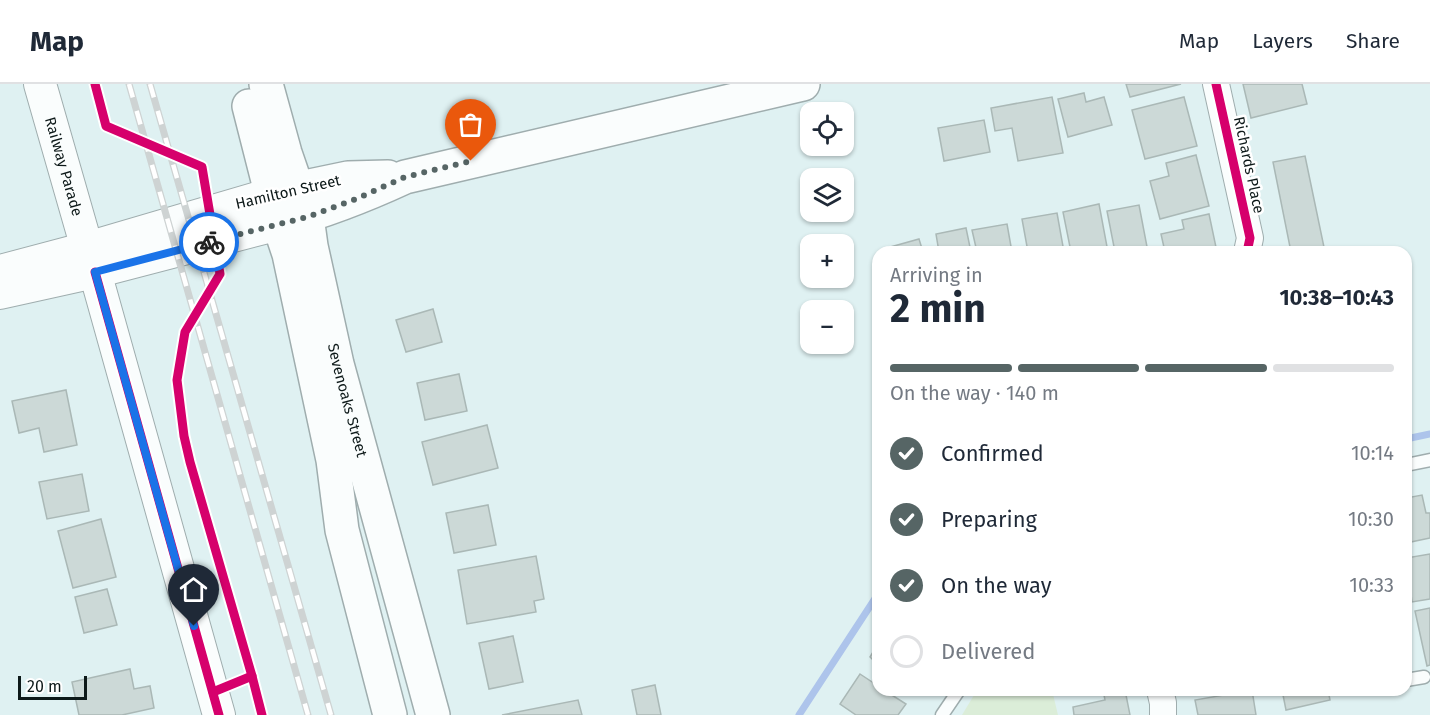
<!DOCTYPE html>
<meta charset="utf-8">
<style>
body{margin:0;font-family:"Fira Sans",sans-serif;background:#f6f6f7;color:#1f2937;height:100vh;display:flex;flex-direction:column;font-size:22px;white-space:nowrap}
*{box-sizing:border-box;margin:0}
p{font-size:20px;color:#747a83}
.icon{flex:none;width:33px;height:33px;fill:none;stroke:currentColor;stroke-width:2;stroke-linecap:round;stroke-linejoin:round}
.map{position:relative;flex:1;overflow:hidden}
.sheet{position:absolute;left:872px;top:162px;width:540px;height:450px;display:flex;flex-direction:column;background:#fff;border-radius:18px;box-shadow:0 2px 4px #0004}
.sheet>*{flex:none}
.buttons{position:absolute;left:800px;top:18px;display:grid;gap:12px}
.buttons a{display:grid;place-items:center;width:54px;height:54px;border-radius:12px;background:#fff;box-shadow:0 2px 4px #0004;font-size:30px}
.scale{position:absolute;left:18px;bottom:15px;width:69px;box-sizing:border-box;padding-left:6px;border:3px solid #0d1919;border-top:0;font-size:16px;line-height:21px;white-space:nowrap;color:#0d1919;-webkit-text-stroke:4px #fff;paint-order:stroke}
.pin{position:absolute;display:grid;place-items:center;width:51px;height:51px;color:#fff;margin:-62px -26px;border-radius:50% 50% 50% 0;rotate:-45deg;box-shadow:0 0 6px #0007}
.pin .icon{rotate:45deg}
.courier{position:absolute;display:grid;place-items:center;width:60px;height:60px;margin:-30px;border:4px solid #1a73e8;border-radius:50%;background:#fff;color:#222;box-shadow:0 2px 8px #0007}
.headline em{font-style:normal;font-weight:700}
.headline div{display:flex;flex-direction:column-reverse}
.headline{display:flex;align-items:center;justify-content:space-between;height:102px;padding:0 18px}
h1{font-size:39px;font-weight:700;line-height:45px}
.bar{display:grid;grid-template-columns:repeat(4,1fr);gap:9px 6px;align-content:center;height:72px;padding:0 18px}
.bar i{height:8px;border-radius:4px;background:#e0e1e3}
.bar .current{background:#566565}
.bar p{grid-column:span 4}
ol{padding:0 18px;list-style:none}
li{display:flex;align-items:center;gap:18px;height:66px}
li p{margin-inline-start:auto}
li .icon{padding:6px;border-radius:50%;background:#566565;color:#fff;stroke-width:4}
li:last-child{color:#747a83}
li i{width:33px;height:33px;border:3px solid #e0e1e3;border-radius:50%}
header{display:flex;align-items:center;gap:36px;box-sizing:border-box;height:84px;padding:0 30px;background:#fff;border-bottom:2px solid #e0e1e3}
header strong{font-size:28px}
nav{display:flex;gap:33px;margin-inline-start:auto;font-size:21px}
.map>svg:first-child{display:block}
.green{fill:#dbedd8}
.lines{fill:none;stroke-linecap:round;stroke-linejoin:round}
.stream{stroke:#adc4eb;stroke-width:7}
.building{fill:#ccd9d7;stroke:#aab8b6;stroke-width:1.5}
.service-casing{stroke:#9fadae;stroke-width:15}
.minor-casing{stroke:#9fadae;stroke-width:28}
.tertiary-casing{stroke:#9fadae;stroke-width:34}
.secondary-casing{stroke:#9fadae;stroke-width:36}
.service{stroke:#fafdfd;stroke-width:12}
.minor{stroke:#fafdfd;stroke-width:26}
.tertiary{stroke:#fafdfd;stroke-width:32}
.secondary{stroke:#fafdfd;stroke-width:33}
.rail-casing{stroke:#ced3d3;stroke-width:7}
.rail{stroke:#fff;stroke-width:4.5;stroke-dasharray:14;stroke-linecap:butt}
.cycleway-casing{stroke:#fff;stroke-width:13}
.cycleway{stroke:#d6006c;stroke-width:9}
.done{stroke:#566565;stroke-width:6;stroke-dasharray:0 10.8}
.route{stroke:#1a73e8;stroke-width:8}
.labels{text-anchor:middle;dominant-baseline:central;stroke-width:5;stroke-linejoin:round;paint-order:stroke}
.street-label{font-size:15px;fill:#0d1919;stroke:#fff}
</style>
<header>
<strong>Map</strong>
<nav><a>Map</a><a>Layers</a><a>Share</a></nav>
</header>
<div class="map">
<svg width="1430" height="631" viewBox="0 0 1430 631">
<rect width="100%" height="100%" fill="#dff1f2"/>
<path class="green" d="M977 606H1052L1058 631H962Z"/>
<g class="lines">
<g class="stream">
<path d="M1406 355 1430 350"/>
<path d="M799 631 878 510"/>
</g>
</g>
<g class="building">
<path d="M1126 0H1181L1130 13Z"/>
<path d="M1243 0H1302L1307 20 1251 34Z"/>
<path d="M1084 9 1086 18 1104 13 1112 41 1068 53 1058 15Z"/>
<path d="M1052 13 1063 69 1018 77 1012 44 995 47 991 24Z"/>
<path d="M1184 13 1197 62 1145 75 1132 26Z"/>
<path d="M984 36 990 68 944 77 938 44Z"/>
<path d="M1196 71 1209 122 1160 135 1150 97 1169 92 1166 79Z"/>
<path d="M1305 72 1325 168H1291L1273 78Z"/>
<path d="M1099 120 1108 168H1071L1063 128Z"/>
<path d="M1139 121 1148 168H1115L1107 127Z"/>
<path d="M1057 129 1064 168H1028L1022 135Z"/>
<path d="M1209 130 1217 168H1165L1161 150 1184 145 1182 136Z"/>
<path d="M1007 140 1012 168H977L972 146Z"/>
<path d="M966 144 971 168H939L936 150Z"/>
<path d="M919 155 923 168H884L883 165Z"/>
<path d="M433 225 442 258 406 268 396 236Z"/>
<path d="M459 290 467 327 425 336 417 299Z"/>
<path d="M66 306 77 361 44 368 39 344 19 349 12 317Z"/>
<path d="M487 341 498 384 433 401 422 358Z"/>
<path d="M82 390 89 427 47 435 39 398Z"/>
<path d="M1422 411 1426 429H1430V454L1406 459V414Z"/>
<path d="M488 421 496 461 454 469 446 429Z"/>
<path d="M101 435 116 493 73 504 58 447Z"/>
<path d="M1430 470V515L1412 518 1406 474Z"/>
<path d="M536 472 544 515 534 517 536 528 467 540 458 486Z"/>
<path d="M107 505 117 541 84 549 75 513Z"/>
<path d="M1430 524V581L1427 582 1415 527Z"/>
<path d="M513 552 523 598 489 605 479 559Z"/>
<path d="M878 560V581L870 573Z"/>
<path d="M130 585 134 605 150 602 154 624 122 631H79L72 598Z"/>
<path d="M860 590 878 602V606H884L906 620 898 631H856L840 620Z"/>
<path d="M655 601 661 631H637L632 606Z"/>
<path d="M1103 606H1125L1130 631H1074L1073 623 1105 616Z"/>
<path d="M1252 606 1256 631H1198L1195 616Z"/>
<path d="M1282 606H1328L1330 616 1286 626Z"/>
<path d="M578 616 582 631H502Z"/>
</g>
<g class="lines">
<defs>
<g id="service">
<path d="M1406 381 1430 376"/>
<path d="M1406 596 1424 593"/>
<path d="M942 631 959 606"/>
</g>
<g id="minor">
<path d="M1216 0 1250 154 1247 168"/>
<path d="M1160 606 1163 619V631"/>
</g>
<g id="tertiary">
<path id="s1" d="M40 0 87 164"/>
<path d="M0 187 87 164 271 110"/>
<path d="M95 188 219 631"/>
<path d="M0 209 95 188 279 140"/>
</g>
<g id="secondary">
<path id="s2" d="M266 0 285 69 307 133 311 162 337 280 433 631"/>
<path d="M249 22 279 140 289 170 333 376 342 446 390 631"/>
<path d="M276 109 348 94 388 93"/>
<path d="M284 138C326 127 366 111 405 93L803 0"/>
</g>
</defs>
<use href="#service" class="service-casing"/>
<use href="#minor" class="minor-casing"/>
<use href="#tertiary" class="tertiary-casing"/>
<use href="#secondary" class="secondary-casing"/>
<use href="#service" class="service"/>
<use href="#minor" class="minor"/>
<use href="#tertiary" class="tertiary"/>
<use href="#secondary" class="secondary"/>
<defs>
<g id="rail">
<path d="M129 0 308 631"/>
<path d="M150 0 331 631"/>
</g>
</defs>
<use href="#rail" class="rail-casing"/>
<use href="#rail" class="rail"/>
<defs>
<g id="cycleway">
<path d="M95 0 106 42 202 83 220 190 185 248 177 296 184 352 190 378 252 592"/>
<path d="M1216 0 1250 154 1247 168"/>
<path d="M95 188 219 631"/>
<path d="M213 608 252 592 262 631"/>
</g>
</defs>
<use href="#cycleway" class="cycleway-casing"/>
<use href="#cycleway" class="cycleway"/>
</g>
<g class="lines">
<path class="done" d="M209 158 307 133 356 115 405 93 471 77"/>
<path class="route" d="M194 542 95 188 209 158"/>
</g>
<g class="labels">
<g class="street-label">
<text transform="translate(1249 81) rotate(78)">Richards Place</text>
<text stroke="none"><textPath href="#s1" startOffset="86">Railway Parade</textPath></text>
<text transform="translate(288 108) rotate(-13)">Hamilton Street</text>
<text stroke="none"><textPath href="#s2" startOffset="327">Sevenoaks Street</textPath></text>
</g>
</g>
</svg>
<div class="buttons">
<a><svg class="icon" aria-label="locate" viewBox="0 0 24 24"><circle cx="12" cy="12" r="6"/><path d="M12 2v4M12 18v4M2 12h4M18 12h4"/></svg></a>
<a><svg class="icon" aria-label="layers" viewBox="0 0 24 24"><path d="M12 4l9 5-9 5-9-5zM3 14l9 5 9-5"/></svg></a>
<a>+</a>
<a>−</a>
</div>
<div class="scale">20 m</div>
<div class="pin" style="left:471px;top:77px;background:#ea580c"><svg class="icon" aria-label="bag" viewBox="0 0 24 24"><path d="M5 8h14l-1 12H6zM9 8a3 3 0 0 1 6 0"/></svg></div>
<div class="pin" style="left:194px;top:542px;background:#1f2937"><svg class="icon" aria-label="home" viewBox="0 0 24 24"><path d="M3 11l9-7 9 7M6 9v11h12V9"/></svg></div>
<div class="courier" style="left:209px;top:158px"><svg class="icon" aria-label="bike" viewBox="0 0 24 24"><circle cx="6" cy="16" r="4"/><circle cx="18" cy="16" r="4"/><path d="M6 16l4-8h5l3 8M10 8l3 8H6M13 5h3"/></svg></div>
<section class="sheet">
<div class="headline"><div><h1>2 min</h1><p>Arriving in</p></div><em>10:38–10:43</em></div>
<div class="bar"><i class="current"></i><i class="current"></i><i class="current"></i><i></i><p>On the way · 140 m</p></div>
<ol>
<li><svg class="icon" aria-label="check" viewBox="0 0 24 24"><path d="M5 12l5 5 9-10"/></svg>Confirmed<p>10:14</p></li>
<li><svg class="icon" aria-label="check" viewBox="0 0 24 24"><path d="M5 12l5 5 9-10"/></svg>Preparing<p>10:30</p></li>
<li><svg class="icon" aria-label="check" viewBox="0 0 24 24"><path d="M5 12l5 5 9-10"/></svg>On the way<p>10:33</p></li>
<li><i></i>Delivered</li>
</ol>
</section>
</div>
